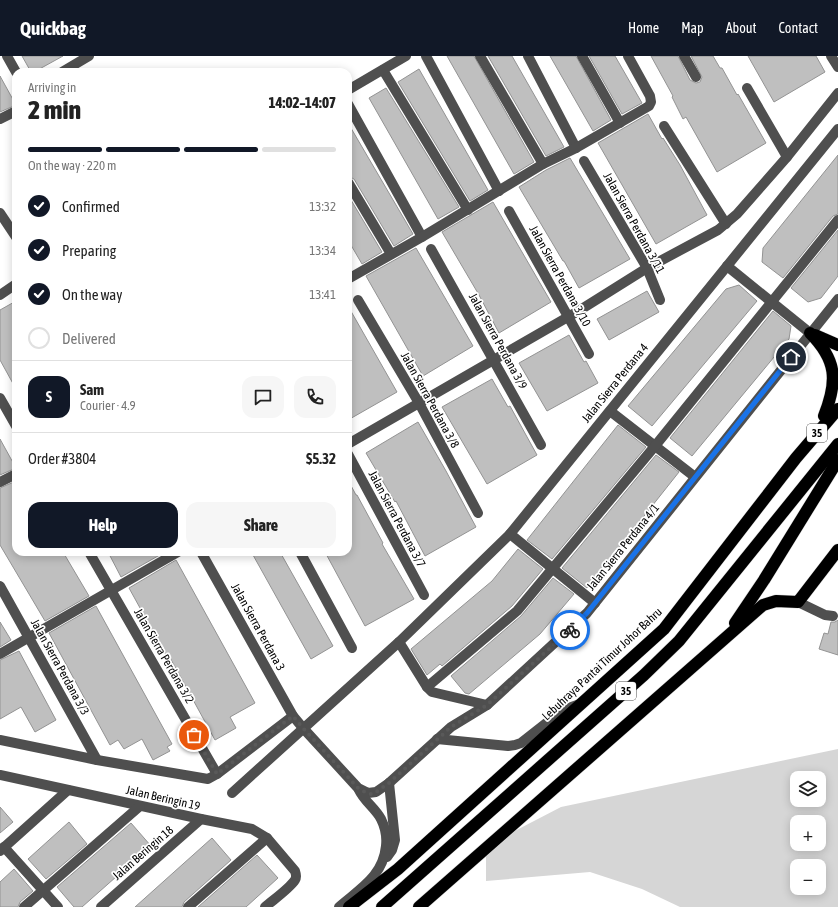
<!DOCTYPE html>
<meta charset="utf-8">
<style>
body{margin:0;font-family:"Asap Condensed",sans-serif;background:#f6f6f6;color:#222;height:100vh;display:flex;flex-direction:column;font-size:15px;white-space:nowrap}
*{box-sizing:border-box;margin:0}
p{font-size:13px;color:#767676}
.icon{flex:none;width:22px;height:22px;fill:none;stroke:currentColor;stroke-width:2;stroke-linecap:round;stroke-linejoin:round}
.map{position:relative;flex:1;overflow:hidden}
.details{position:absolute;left:12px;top:12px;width:340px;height:488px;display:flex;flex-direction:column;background:#fff;border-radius:12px;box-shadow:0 2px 10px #0003}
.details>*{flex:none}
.buttons{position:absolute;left:790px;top:715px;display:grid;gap:8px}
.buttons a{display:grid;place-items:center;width:36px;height:36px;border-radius:8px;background:#fff;box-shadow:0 2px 10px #0003;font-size:20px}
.pin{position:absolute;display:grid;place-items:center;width:34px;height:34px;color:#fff;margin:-17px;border:2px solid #fff;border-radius:50%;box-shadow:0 1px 4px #0007}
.courier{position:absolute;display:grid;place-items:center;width:40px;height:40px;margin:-20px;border:3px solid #1a73e8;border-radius:50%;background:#fff;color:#222;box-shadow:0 1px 5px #0007}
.overview em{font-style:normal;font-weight:800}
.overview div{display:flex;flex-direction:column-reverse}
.overview{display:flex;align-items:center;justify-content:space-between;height:68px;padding:0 16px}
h1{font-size:26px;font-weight:800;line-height:30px}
.bar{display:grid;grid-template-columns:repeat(4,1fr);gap:6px 4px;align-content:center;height:48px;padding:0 16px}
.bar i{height:5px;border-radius:3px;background:#e0e0e0}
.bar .active{background:#111827}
.bar p{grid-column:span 4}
.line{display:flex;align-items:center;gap:10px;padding:0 16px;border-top:1px solid #e0e0e0}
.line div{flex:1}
.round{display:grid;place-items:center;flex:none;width:42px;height:42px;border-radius:12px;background:#f6f6f6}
ol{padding:0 16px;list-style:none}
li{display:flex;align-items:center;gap:12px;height:44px}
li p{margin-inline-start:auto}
li .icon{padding:4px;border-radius:50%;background:#111827;color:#fff;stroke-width:4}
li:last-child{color:#767676}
li i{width:22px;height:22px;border:2px solid #e0e0e0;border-radius:50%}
.button{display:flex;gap:8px;margin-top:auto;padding:8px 16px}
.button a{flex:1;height:46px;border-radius:12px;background:#111827;color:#fff;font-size:16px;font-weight:800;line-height:46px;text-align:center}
.button a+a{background:#f6f6f6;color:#222}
header{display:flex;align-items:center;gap:24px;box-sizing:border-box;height:56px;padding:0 20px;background:#111827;color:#fff}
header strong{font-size:19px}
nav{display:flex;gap:22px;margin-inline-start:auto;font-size:14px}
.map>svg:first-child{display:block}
.green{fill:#d6d6d6;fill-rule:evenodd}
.building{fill:#bfbfbf;stroke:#939393}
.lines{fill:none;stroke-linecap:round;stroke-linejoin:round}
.highway-casing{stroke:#dbdbdb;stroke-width:13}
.minor{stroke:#4f4f4f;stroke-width:10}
.highway{stroke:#000;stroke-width:12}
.done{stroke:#595959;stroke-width:4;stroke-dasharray:0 7.2}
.route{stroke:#1a73e8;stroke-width:5}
.labels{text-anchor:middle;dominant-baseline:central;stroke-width:3.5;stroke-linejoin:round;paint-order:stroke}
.shield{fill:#fff;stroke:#4c4c4c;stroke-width:1}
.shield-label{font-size:11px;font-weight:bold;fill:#000}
.street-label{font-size:12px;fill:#000;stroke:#fff}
</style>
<header>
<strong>Quickbag</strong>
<nav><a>Home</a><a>Map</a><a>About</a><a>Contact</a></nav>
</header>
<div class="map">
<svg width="838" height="851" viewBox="0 0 838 851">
<rect width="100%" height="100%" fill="#fff"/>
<path class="green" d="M838 693V851H680L642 833 590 816 486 825V790L561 751ZM797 722H819V744H797ZM797 766H819V788H797ZM797 810H819V832H797Z"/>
<g class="building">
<path d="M22 0H63L34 16H31Z"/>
<path d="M447 0H474L534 106 514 118Z"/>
<path d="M488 0H512L564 91 546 100Z"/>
<path d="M550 0H576L611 64 593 75Z"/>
<path d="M589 0H615L642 47 622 58Z"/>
<path d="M651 0H678L690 24 696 27 700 26 702 21 691 0H713L720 12H722L737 39 738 38 766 87 717 116 686 61 683 63 672 41 673 40Z"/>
<path d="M748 0H816L825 16 774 46Z"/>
<path d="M419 13 488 134 470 145 398 26Z"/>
<path d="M0 20 16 49 0 56Z"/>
<path d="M386 32 459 151 438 163 369 42Z"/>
<path d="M648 58 662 83 663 82 680 109 707 159 656 188 598 87Z"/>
<path d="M348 67 413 178 394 190 354 123 348 120Z"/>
<path d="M838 99V158L833 160 783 222 762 206 763 192Z"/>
<path d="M570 102 630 203 579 232 564 205H563L519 131 546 114Z"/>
<path d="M348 139 382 196 362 208 348 184Z"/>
<path d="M493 146 551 246 499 277 479 239 442 176Z"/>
<path d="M838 174V220L821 242 808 246 791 232Z"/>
<path d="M416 192 473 290 423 320 366 220Z"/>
<path d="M739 229 757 245 652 370 628 350 726 233Z"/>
<path d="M647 235 659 256 609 284 597 263Z"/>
<path d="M16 245V333L0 304V254Z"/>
<path d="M348 250 397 336 348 364Z"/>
<path d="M773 255 791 270 789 283 692 400 670 382Z"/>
<path d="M569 279 584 306 586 305 598 327 547 355 519 307Z"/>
<path d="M492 323 508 351 510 350 537 399 487 428 442 351Z"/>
<path d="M418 366 446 415 476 471 425 500 396 445 395 446 366 397Z"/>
<path d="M618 369 646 391 552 503 527 484Z"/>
<path d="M0 383 16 412 0 419Z"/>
<path d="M656 399 679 416 587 532 562 512Z"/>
<path d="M348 424 356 439H357L383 487 382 488 414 543 365 570 325 496H348Z"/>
<path d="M16 425V496H63L89 540 45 565 0 489V432Z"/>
<path d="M518 493 543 513 512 550 442 610 440 608 427 619 411 593 492 525Z"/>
<path d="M108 496H165L121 521Z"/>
<path d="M258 496H280L333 590 311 603 253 499Z"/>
<path d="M176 504 255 647 230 661 236 672 215 684 168 598 166 599 129 532Z"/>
<path d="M553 522 574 538 540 578 469 638 465 637 451 620 521 560Z"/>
<path d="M96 550 172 688 167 691 170 695 153 704 142 683 124 693 118 684 110 689 49 577Z"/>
<path d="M838 564V599L819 593 824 577 828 578 831 566H835Z"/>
<path d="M0 566 11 584 0 591Z"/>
<path d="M19 595 56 664 35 676 21 651 0 663V604Z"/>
<path d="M0 751 13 766 0 777Z"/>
<path d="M69 766 87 788 46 823 28 803Z"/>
<path d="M131 767 151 790 82 851H74L57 831Z"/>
<path d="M212 782 231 804 184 846 182 851H135Z"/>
<path d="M257 799 278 822 246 851H198Z"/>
<path d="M14 813 33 835 20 846 18 851H0V826Z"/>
</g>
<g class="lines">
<defs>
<g id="highway">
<path d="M810 277C837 304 838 325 824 360"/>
<path d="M815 279 838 289"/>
<path d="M735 567 764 524 838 404"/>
<path d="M349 851 398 813 664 573 796 402 838 353"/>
<path d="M382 851 644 619 679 585 838 388"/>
<path d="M419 851 763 549 776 545 798 546 838 494"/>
</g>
</defs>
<use href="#highway" class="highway-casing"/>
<g class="minor">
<path d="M7 0 16 16"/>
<path d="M426 0 499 135"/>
<path d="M480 0 543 108"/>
<path d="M528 0 576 92"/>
<path d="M582 0 620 67"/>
<path d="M684 0 696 21"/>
<path d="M831 0 838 11"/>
<path d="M383 14 468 154"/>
<path d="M62 16 89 0"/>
<path d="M747 32 787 101"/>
<path d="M348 34 406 0"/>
<path d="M348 48 422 181"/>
<path d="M0 63 16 55"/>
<path d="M664 70 726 168"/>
<path d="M584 105 647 212 660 244"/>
<path d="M348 126 391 198"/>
<path d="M509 155 589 298"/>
<path d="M0 157 16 181"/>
<path d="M431 193 541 389"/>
<path d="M727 210 810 277"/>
<path d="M348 223 422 181 543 108 576 92 649 50 651 46 650 40 628 0"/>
<path d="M0 239 16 228"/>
<path d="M358 244 419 347 478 457"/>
<path d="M0 342 16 370"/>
<path d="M610 355 695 421"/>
<path d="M348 388 580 254 647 212 718 174 737 158 787 101 838 37"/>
<path d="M348 398 424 539"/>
<path d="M0 426 16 418"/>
<path d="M510 478 595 547"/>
<path d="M89 496 217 718"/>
<path d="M201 496 293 660 303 672 358 732 368 737 376 736 389 727 451 671 487 649"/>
<path d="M300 496 352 592"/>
<path d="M0 530 97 704"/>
<path d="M798 546 825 559 833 560"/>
<path d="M399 586 427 631 432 636 487 649 587 557 838 243"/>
<path d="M0 598 178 496"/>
<path d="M427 631 517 555 655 390 838 164"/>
<path d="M437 683 508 690 515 689 521 687 563 654 580 648"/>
<path d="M0 684 97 704 208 723 217 718 293 660"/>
<path d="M0 719 201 763 252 773 267 782 295 815C296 818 297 821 295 824 289 833 273 844 265 851"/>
<path d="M232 737 399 586 510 478 838 73"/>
<path d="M4 791 58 851"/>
<path d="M0 795 68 734"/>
<path d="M387 801 392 794 395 784 389 727"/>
<path d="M24 851 140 750"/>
<path d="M101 851 201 763"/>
<path d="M188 851 267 782"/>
<path d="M339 851C361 832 383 820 386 790 387 781 385 771 381 763 375 752 364 745 359 734"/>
</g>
<use href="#highway" class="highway"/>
</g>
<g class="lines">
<path class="done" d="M194 679 217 718 293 660 303 672 358 732 365 736 371 738 376 736 389 727 451 671 487 649 570 574"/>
<path class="route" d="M570 574 587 557 791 301"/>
</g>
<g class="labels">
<g class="shield">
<rect x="807" y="368" width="20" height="18" rx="3"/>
<rect x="616" y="626" width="20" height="18" rx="3"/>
</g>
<g class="shield-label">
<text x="817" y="377">35</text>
<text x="626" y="635">35</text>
</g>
<g class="street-label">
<text transform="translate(634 167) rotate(61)">Jalan Sierra Perdana 3/11</text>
<text transform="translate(560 220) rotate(61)">Jalan Sierra Perdana 3/10</text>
<text transform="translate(498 285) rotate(61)">Jalan Sierra Perdana 3/9</text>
<text transform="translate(615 327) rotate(-51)">Jalan Sierra Perdana 4</text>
<text transform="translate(430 344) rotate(61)">Jalan Sierra Perdana 3/8</text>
<text transform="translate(397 463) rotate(62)">Jalan Sierra Perdana 3/7</text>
<text transform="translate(623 491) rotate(-51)">Jalan Sierra Perdana 4/1</text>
<text transform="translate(258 571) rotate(61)">Jalan Sierra Perdana 3</text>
<text transform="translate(164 600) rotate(60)">Jalan Sierra Perdana 3/2</text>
<text transform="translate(602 608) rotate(-43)">Lebuhraya Pantai Timur Johor Bahru</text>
<text transform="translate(60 611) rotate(61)">Jalan Sierra Perdana 3/3</text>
<text transform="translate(163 742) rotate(13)">Jalan Beringin 19</text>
<text transform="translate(143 797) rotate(-41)">Jalan Beringin 18</text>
</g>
</g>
</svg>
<div class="buttons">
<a><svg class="icon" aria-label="layers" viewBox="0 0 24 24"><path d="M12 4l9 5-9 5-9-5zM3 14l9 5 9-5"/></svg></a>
<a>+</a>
<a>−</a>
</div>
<div class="pin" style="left:194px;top:679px;background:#ea580c"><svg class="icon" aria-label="bag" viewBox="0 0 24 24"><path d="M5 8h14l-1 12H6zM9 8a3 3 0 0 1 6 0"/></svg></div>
<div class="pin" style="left:791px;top:301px;background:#1f2937"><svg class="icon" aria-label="home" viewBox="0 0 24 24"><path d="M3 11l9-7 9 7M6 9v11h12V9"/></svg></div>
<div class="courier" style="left:570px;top:574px"><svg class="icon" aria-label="bike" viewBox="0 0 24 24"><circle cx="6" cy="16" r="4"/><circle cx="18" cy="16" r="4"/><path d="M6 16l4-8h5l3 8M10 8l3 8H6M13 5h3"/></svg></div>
<section class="details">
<div class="overview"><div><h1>2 min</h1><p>Arriving in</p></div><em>14:02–14:07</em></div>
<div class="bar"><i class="active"></i><i class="active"></i><i class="active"></i><i></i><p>On the way · 220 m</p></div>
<ol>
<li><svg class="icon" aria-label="check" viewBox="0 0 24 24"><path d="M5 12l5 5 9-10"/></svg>Confirmed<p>13:32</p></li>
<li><svg class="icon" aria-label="check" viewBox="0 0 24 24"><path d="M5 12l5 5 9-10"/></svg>Preparing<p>13:34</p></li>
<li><svg class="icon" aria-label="check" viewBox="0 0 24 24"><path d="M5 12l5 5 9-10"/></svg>On the way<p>13:41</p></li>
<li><i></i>Delivered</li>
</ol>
<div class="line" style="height:72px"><b class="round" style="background:#111827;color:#fff">S</b><div><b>Sam</b><p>Courier · 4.9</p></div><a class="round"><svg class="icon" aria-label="chat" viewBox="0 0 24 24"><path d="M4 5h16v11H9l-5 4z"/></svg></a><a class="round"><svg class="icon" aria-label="phone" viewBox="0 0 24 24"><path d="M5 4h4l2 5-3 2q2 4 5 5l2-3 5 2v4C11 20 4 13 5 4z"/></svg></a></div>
<div class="line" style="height:52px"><div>Order #3804</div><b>$5.32</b></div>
<div class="button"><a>Help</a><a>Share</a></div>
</section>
</div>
